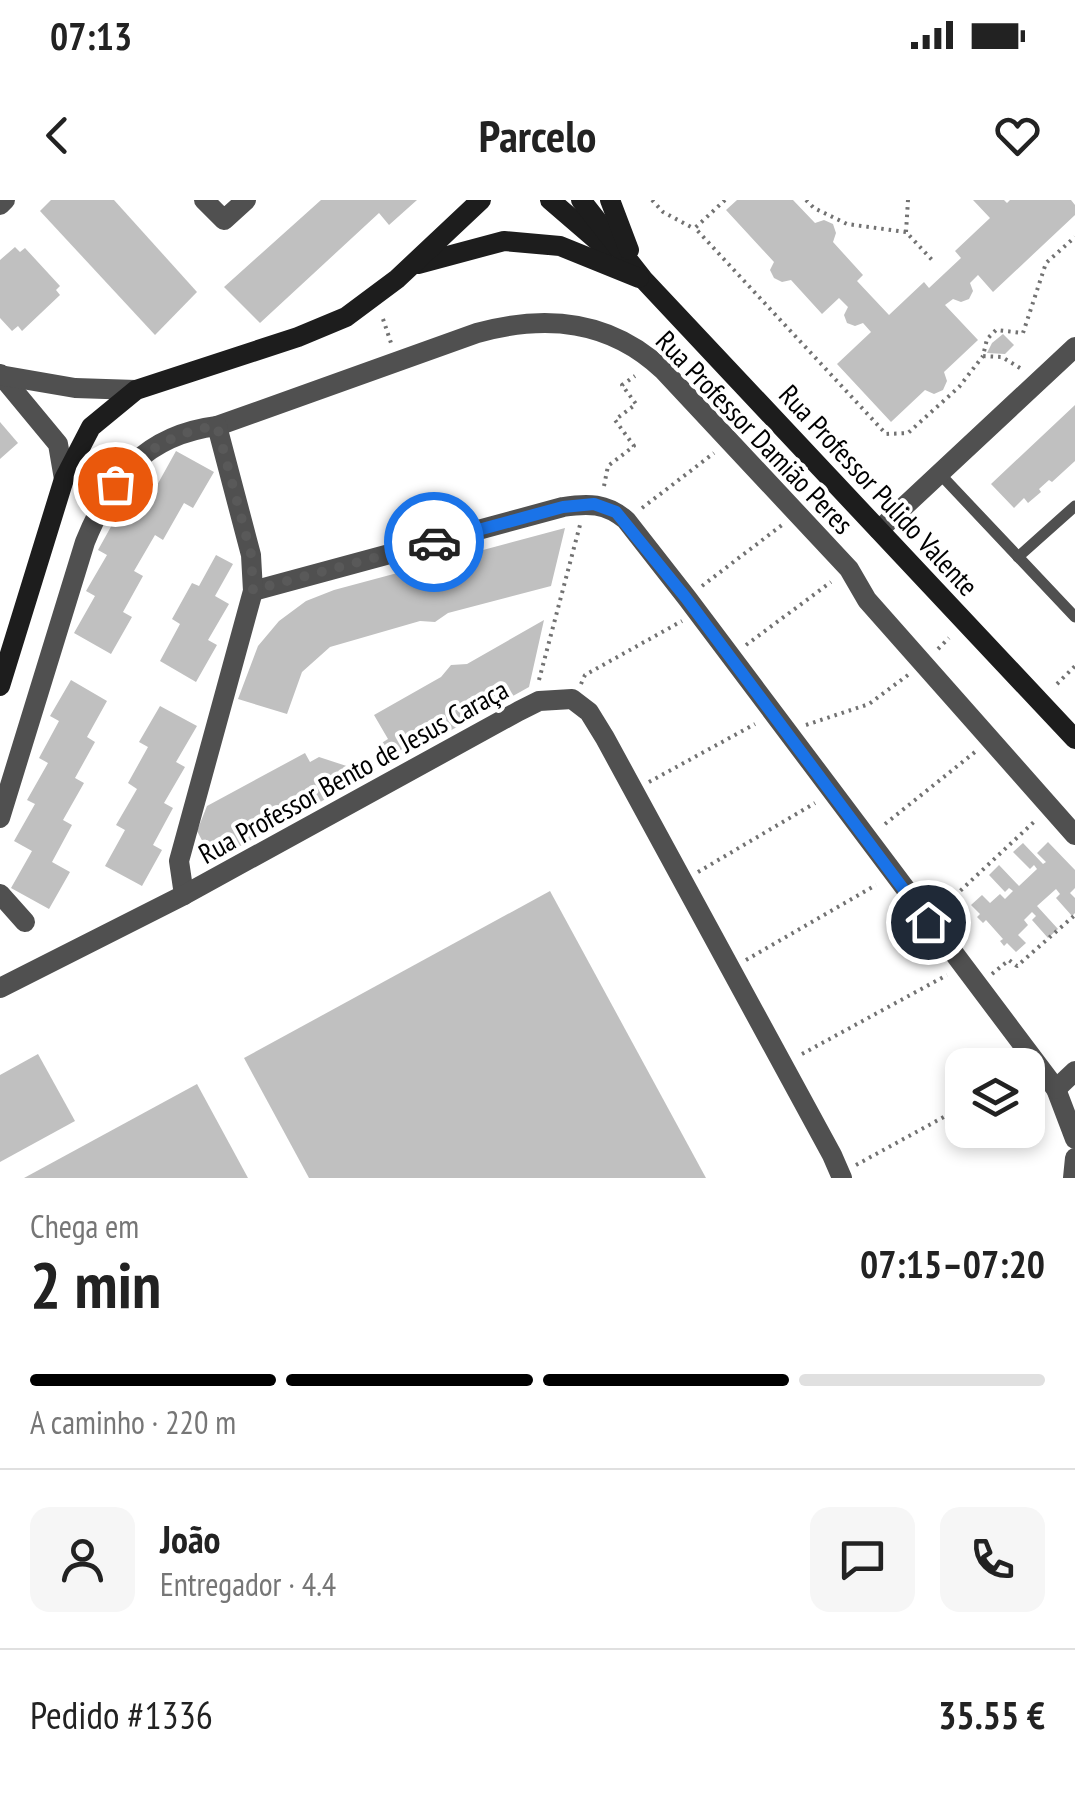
<!DOCTYPE html>
<html lang="pt">
<meta charset="utf-8">
<style>
body{margin:0;font-family:"PT Sans Narrow",sans-serif;background:#f6f6f6;color:#222;height:100vh;display:flex;flex-direction:column;font-size:38px;white-space:nowrap}
*{box-sizing:border-box;margin:0}
p{font-size:32px;color:#767676}
.icon{flex:none;width:55px;height:55px;fill:none;stroke:currentColor;stroke-width:2;stroke-linecap:round;stroke-linejoin:round}
.map{position:relative;height:978px;overflow:hidden}
.side{display:flex;flex-direction:column;background:#fff;flex:1}
.side>*{flex:none}
.controls{position:absolute;left:945px;top:848px;display:grid;gap:20px}
.controls a{display:grid;place-items:center;width:100px;height:100px;border-radius:20px;background:#fff;box-shadow:0 5px 15px #0003;font-size:50px}
.pin{position:absolute;display:grid;place-items:center;width:85px;height:85px;color:#fff;margin:-42px;border:5px solid #fff;border-radius:50%;box-shadow:0 2px 10px #0007}
.courier{position:absolute;display:grid;place-items:center;width:100px;height:100px;margin:-50px;border:8px solid #1a73e8;border-radius:50%;background:#fff;color:#222;box-shadow:0 2px 12px #0007}
.summary em{font-style:normal;font-weight:600}
.summary div{display:flex;flex-direction:column-reverse}
.summary{display:flex;align-items:center;justify-content:space-between;height:170px;padding:0 30px}
h1{font-size:65px;font-weight:600;line-height:75px}
.bar{display:grid;grid-template-columns:repeat(4,1fr);gap:15px 10px;align-content:center;height:120px;padding:0 30px}
.bar i{height:12px;border-radius:8px;background:#e0e0e0}
.bar .selected{background:#000}
.bar p{grid-column:span 4}
.line{display:flex;align-items:center;gap:25px;padding:0 30px;border-top:2px solid #e0e0e0}
.line div{flex:1}
.round{display:grid;place-items:center;flex:none;width:105px;height:105px;border-radius:20px;background:#f6f6f6}
.status{display:flex;justify-content:space-between;align-items:center;height:70px;padding:0 50px;background:#fff;direction:ltr}
.status svg{height:28px;fill:currentColor}
header{display:flex;justify-content:space-between;align-items:center;height:130px;padding:0 30px;background:#fff;font-size:45px;font-weight:600}
.map>svg:first-child{display:block}
.building{fill:#c0c0c0}
.lines{fill:none;stroke-linecap:round;stroke-linejoin:round}
.path{stroke:#727272;stroke-width:4;stroke-dasharray:2.5 5;stroke-linecap:butt}
.lane{stroke:#505050;stroke-width:11}
.street{stroke:#505050;stroke-width:20}
.secondary{stroke:#1d1d1d;stroke-width:20}
.done{stroke:#595959;stroke-width:10;stroke-dasharray:0 18}
.route{stroke:#1a73e8;stroke-width:12}
.labels{text-anchor:middle;dominant-baseline:central;stroke-width:8;stroke-linejoin:round;paint-order:stroke}
.street-label{font-size:28px;fill:#000;stroke:#fff}
</style>
<div class="status"><b>07:13</b><svg viewBox="0 0 49 12"><path d="M0 12V9h3v3zM5 12V6h3v6zM10 12V3h3v9zM15 12V0h3v12zM26 1h20v11H26zM47 4h2v5h-2z"/></svg></div>
<header><svg class="icon" aria-label="back" viewBox="0 0 24 24"><path d="M15 5l-7 7 7 7"/></svg>Parcelo<svg class="icon" aria-label="heart" viewBox="0 0 24 24"><path d="M12 20l-8-8c-3-5 5-10 8-4 3-6 11-1 8 4z"/></svg></header>
<div class="map">
<svg width="1075" height="978" viewBox="0 0 1075 978">
<rect width="100%" height="100%" fill="#fff"/>
<g class="building">
<path d="M51 0H114L197 92 155 135 40 11Z"/>
<path d="M321 0H417L389 25 379 13 260 123 224 87Z"/>
<path d="M737 0H793L815 23 824 20 833 24 836 33 833 42 863 75 857 81 889 115 924 82 929 88 961 58 955 51 990 18 973 0H1004L1007 3 1010 0H1071L1075 5V15L993 92 978 75 970 83 973 91 969 99 961 102 953 99 945 105 978 140 944 172 947 181 943 190 934 194 925 190 891 222 837 164 871 132 863 123 855 126 847 123 844 115 848 107 839 98 822 114 791 80 782 82 774 78 770 70 774 62 726 10Z"/>
<path d="M15 47 20 52 25 48 60 86 56 90 60 95 22 131 18 126 12 131 0 118V60Z"/>
<path d="M1003 134 1014 145 1005 154 987 153 992 143Z"/>
<path d="M1075 205V261L1052 282 1049 280 1039 289 1041 292 1028 303 1024 298 1014 308 991 284Z"/>
<path d="M0 222 18 243 0 259Z"/>
<path d="M176 251 214 272 193 308 184 303 163 340 155 335 134 371 143 376 123 412 132 417 111 454 74 433 95 396 86 391 107 355 98 350 118 314 126 319 147 282 156 287Z"/>
<path d="M565 328 551 386 448 413 435 422 420 421 330 447 302 472 287 514 238 499 258 446 279 421 306 401 334 390Z"/>
<path d="M216 355 233 364 215 396 229 404 208 440 217 445 196 482 160 461 180 424 172 419 192 383 199 386Z"/>
<path d="M544 420 529 487 410 553 380 544 388 539 374 515 441 477 451 465 467 464Z"/>
<path d="M71 480 107 501 87 537 95 542 75 578 84 583 63 620 72 625 52 662 70 672 49 709 11 688 32 651 14 641 35 604 27 600 48 563 39 558 59 521 50 516Z"/>
<path d="M160 506 197 526 176 562 185 567 164 603 173 608 153 645 162 650 142 686 105 666 125 630 116 625 137 589 128 583 148 547 139 542Z"/>
<path d="M305 553 310 562 319 557 371 574 213 661 197 631 207 606Z"/>
<path d="M1048 642 1075 670V688L1070 693 1075 698V713L1072 716 1056 698 1060 694 1056 689 1037 706 1058 729 1048 738 1032 720 1036 716 1032 712 1024 720 1028 725 1018 735 1026 743 1016 752 1007 743 1004 746 1000 741 1003 739 986 720 983 723 977 717 980 714 971 705 982 695 990 703 1000 694 1005 699 1013 691 1009 688 1005 692 989 675 999 665 1019 686 1037 669 1034 665 1030 669 1013 652 1023 643 1043 664 1046 662 1037 653Z"/>
<path d="M550 691 706 978H309L244 858Z"/>
<path d="M38 854 75 921 0 962V875Z"/>
<path d="M197 884 248 978H24Z"/>
</g>
<g class="lines">
<g class="path">
<path d="M652 0 663 12 693 28"/>
<path d="M725 0 695 28 886 234 908 233 959 187 983 156"/>
<path d="M806 0 814 8 847 24 906 32 933 61"/>
<path d="M906 32 908 0"/>
<path d="M383 119 391 143"/>
<path d="M1020 168 1002 157 983 156 987 139 996 130 1023 133 1046 63 1075 37"/>
<path d="M604 286 608 266 634 246 615 220 636 204 622 185 635 176"/>
<path d="M642 308 714 253"/>
<path d="M702 386 782 325"/>
<path d="M746 445 831 382"/>
<path d="M938 449 949 438"/>
<path d="M539 480 580 325"/>
<path d="M581 484 585 475 682 421"/>
<path d="M1057 484 1075 466"/>
<path d="M806 525 869 504 908 475"/>
<path d="M649 582 755 524"/>
<path d="M885 624 975 552"/>
<path d="M698 672 815 603"/>
<path d="M944 706 1036 620"/>
<path d="M746 760 876 685"/>
<path d="M992 774 1009 760 1017 766 1075 715"/>
<path d="M802 854 947 775"/>
<path d="M856 965 962 907"/>
</g>
<g class="lane">
<path d="M940 274 1075 417"/>
<path d="M1018 357 1075 306"/>
</g>
<g class="street">
<path d="M204 0 224 20 246 0"/>
<path d="M0 5 5 0"/>
<path d="M0 174 58 244 64 279"/>
<path d="M0 175 75 188 136 190"/>
<path d="M879 330 1075 147"/>
<path d="M253 391 563 307C588 303 606 303 626 320L687 398 1056 889 1075 939"/>
<path d="M0 618 85 342C111 278 145 235 217 226L477 133C546 114 610 120 663 170L849 369 867 400 1075 635"/>
<path d="M0 694 25 722"/>
<path d="M184 695 179 661 253 391 251 355 217 226"/>
<path d="M0 788 184 695 519 511 539 501 572 499 589 512 605 538 832 955 842 978"/>
<path d="M1056 889 1075 871"/>
<path d="M1073 978 1075 958"/>
</g>
<g class="secondary">
<path d="M550 0 607 49"/>
<path d="M581 0 643 79 1075 539"/>
<path d="M610 0 629 50"/>
<path d="M418 64 504 41 560 46 639 78"/>
<path d="M0 486 64 279 91 227 136 190 298 137 346 117 397 79 481 0"/>
</g>
</g>
<g class="lines">
<path class="done" d="M115 284C144 251 172 232 217 226L251 354 253 390 434 342"/>
<path class="route" d="M434 342 563 307 594 304 616 312 686 398 928 722"/>
</g>
<g class="labels">
<g class="street-label">
<text transform="translate(755 232) rotate(46)">Rua Professor Damião Peres</text>
<text transform="translate(879 290) rotate(47)">Rua Professor Pulido Valente</text>
<text transform="translate(353 571) rotate(-29)">Rua Professor Bento de Jesus Caraça</text>
</g>
</g>
</svg>
<div class="controls">
<a><svg class="icon" aria-label="layers" viewBox="0 0 24 24"><path d="M12 4l9 5-9 5-9-5zM3 14l9 5 9-5"/></svg></a>
</div>
<div class="pin" style="left:115px;top:284px;background:#ea580c"><svg class="icon" aria-label="bag" viewBox="0 0 24 24"><path d="M5 8h14l-1 12H6zM9 8a3 3 0 0 1 6 0"/></svg></div>
<div class="pin" style="left:928px;top:722px;background:#1f2937"><svg class="icon" aria-label="home" viewBox="0 0 24 24"><path d="M3 11l9-7 9 7M6 9v11h12V9"/></svg></div>
<div class="courier" style="left:434px;top:342px"><svg class="icon" aria-label="car" viewBox="0 0 24 24"><path d="M5 17H2v-5l4-1 3-4h7l3 4 3 1v5h-3M9 17h6M6 11h13"/><circle cx="7" cy="17" r="2"/><circle cx="17" cy="17" r="2"/></svg></div>
</div>
<section class="side">
<div class="summary"><div><h1>2 min</h1><p>Chega em</p></div><em>07:15–07:20</em></div>
<div class="bar"><i class="selected"></i><i class="selected"></i><i class="selected"></i><i></i><p>A caminho · 220 m</p></div>
<div class="line" style="height:180px"><a class="round"><svg class="icon" aria-label="person" viewBox="0 0 24 24"><circle cx="12" cy="8" r="4"/><path d="M4 21q1-7 8-7t8 7"/></svg></a><div><b>João</b><p>Entregador · 4.4</p></div><a class="round"><svg class="icon" aria-label="chat" viewBox="0 0 24 24"><path d="M4 5h16v11H9l-5 4z"/></svg></a><a class="round"><svg class="icon" aria-label="phone" viewBox="0 0 24 24"><path d="M5 4h4l2 5-3 2q2 4 5 5l2-3 5 2v4C11 20 4 13 5 4z"/></svg></a></div>
<div class="line" style="height:130px"><div>Pedido #1336</div><b>35.55 €</b></div>
</section>
